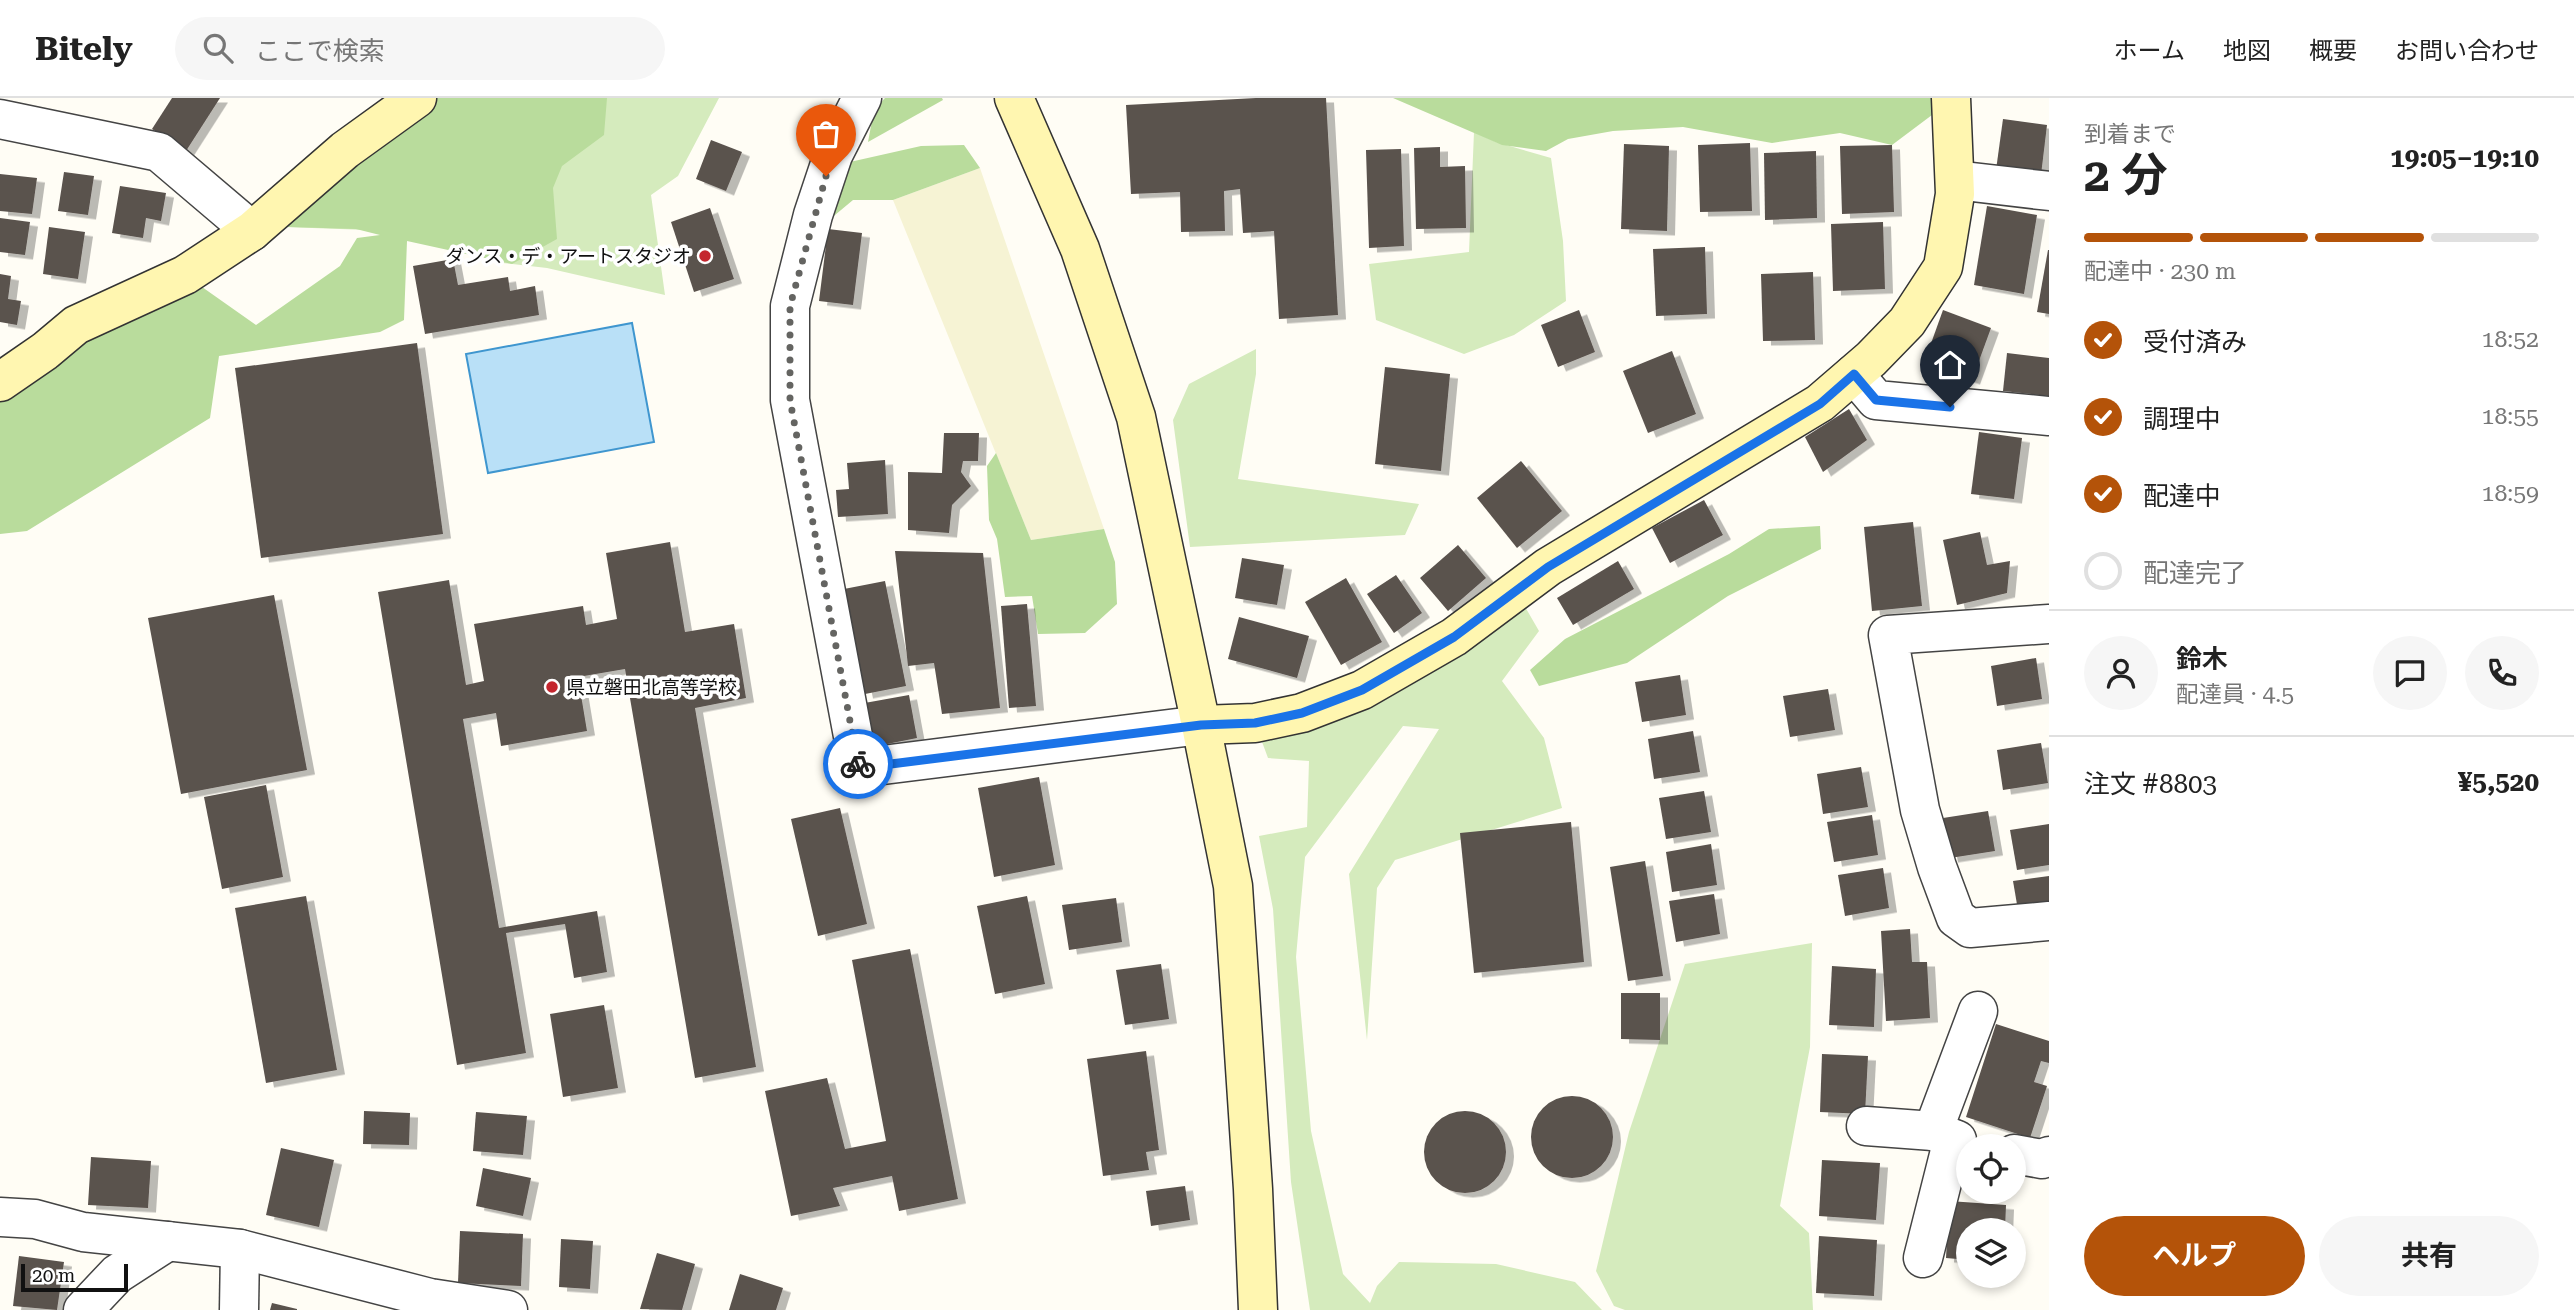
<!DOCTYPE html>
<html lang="ja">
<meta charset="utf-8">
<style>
body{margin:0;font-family:"Roboto Serif","Noto Sans JP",serif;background:#f6f6f6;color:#222;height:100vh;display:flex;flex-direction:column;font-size:26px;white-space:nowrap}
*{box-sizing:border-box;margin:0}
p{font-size:23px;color:#767676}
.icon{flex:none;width:38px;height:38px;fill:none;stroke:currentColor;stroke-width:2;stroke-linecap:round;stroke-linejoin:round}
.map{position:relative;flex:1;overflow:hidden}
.side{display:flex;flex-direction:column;background:#fff;width:525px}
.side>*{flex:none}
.tools{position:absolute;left:1956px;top:1036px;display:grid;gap:14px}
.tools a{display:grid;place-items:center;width:70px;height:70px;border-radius:50%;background:#fff;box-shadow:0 4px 10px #0003;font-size:35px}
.scale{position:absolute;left:21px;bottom:18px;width:107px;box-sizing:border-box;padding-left:7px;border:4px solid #111;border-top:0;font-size:19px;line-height:24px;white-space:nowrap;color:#111;-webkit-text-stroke:5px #fff;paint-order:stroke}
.pin{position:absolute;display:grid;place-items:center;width:60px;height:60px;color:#fff;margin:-72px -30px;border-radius:50% 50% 50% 0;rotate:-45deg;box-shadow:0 0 7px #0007}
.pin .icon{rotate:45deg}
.courier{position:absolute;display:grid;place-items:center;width:70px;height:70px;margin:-35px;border:5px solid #1a73e8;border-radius:50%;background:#fff;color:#222;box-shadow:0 2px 9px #0007}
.headline em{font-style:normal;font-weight:700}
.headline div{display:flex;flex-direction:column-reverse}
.headline{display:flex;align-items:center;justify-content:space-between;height:119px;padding:0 35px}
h1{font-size:46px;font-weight:700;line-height:52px}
.bar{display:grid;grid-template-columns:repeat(4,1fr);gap:10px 7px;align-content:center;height:84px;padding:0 35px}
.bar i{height:9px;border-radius:5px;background:#e0e0e0}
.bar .selected{background:#b45309}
.bar p{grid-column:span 4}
.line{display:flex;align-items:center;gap:18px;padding:0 35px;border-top:2px solid #e0e0e0}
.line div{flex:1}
.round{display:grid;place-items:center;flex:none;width:74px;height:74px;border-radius:37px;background:#f6f6f6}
ol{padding:0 35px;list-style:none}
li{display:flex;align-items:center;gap:21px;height:77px}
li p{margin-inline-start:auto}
li .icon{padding:7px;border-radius:50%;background:#b45309;color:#fff;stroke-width:4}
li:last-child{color:#767676}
li i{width:38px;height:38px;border:4px solid #e0e0e0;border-radius:50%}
.primary-button{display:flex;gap:14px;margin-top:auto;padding:14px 35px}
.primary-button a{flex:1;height:80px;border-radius:42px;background:#b45309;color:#fff;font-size:28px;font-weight:700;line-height:80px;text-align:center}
.primary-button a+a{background:#f6f6f6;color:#222}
header{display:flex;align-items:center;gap:42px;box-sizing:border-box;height:98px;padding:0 35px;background:#fff;border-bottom:2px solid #e0e0e0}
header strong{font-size:33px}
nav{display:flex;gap:38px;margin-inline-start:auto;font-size:24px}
.search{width:490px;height:63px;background:#f6f6f6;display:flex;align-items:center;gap:18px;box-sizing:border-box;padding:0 24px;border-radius:38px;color:#767676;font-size:26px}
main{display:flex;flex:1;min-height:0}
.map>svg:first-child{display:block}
.farmland{fill:#f6f3d4}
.green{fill:#d5ebbd}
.forest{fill:#b9dc9c}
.water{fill:#b9e0f7;stroke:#3f96cf;stroke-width:2}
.building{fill:#5a524d;filter:url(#shadow)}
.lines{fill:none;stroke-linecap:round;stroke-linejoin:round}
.street-casing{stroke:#444;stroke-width:41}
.secondary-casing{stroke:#333;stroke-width:41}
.street{stroke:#fff;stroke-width:38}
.secondary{stroke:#fff6b0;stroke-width:38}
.done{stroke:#646461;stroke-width:7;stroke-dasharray:0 12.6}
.route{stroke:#1a73e8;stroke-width:9}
.poi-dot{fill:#c4262e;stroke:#fff;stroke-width:2.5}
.labels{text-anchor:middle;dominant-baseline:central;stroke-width:7;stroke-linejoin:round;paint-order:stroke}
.poi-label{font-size:19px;fill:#111;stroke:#fff;text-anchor:end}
</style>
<header>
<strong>Bitely</strong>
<div class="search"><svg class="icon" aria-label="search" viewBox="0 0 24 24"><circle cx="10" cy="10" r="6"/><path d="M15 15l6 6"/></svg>ここで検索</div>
<nav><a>ホーム</a><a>地図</a><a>概要</a><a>お問い合わせ</a></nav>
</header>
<main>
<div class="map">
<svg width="2049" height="1212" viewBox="0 0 2049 1212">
<defs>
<filter id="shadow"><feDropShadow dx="8" dy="4.5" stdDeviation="0" flood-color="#0004"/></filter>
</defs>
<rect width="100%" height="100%" fill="#fffdf5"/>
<path class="farmland" d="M980 70 1104 431 1031 442 893 102Z"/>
<g class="green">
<path d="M423 0H719L678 78 651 97 665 197 547 170 503 165 395 133 257 128Z"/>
<path d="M1474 34 1496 44 1551 60 1563 143 1566 203 1514 237 1464 256 1376 222 1369 166 1469 154Z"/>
<path d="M1256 251V276L1238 381 1419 406 1405 437 1190 449 1173 322 1189 286Z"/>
<path d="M1516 493 1539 533 1502 583 1544 640 1562 710 1395 762 1377 790 1367 942 1349 776 1439 631 1403 628 1305 759 1296 859 1311 1033 1343 1176 1370 1205 1377 1188 1399 1164 1496 1166 1575 1184 1602 1212H1310L1291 1084 1273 811 1259 738 1307 729 1309 663 1268 660 1255 625Z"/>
<path d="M1812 845 1810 949 1780 1108 1809 1135 1813 1212H1625L1614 1208 1596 1173 1629 1034 1685 866Z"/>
</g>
<g class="forest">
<path d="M423 0H607L604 37 562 68 553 90 557 141 512 166 407 143 404 222 380 234 219 258 210 320 27 433 0 436V282L185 177 256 227 340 168 357 140 380 137 356 131 257 128Z"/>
<path d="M885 0H942L943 2 868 44 874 12Z"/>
<path d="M1393 0H1937L1944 8 1892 47 1840 35 1772 45 1683 29 1613 33 1568 41 1546 53 1502 47Z"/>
<path d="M964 47 980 70 893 102H853L829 122 841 66 921 48Z"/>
<path d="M996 355 1031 442 1104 431 1115 464 1117 506 1085 535 1038 536 1032 498 1005 499 997 441 989 422 987 368Z"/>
<path d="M1820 428 1821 451 1728 498 1627 565 1539 588 1530 572 1565 541 1729 456 1769 431Z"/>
</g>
<path class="water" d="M632 225 654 344 488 375 466 256Z"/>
<g class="building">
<path d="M172 0H220L186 53 152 31Z"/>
<path d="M1256 0H1326L1338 217 1279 221 1274 133 1243 135 1240 91 1224 93 1225 133 1181 134 1180 94 1131 96 1126 7Z"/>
<path d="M2003 21 2047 27 2041 77 1996 72Z"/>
<path d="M711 42 742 54 726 93 696 81Z"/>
<path d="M1750 45 1752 113 1700 114 1698 47Z"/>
<path d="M1624 46 1669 48 1667 133 1621 131Z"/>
<path d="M1892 47 1894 114 1842 116 1840 48Z"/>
<path d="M1440 49V69L1465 68 1466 130 1416 131 1414 50Z"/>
<path d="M1401 51 1404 148 1369 150 1366 52Z"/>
<path d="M1816 53 1817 120 1765 122 1764 55Z"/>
<path d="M64 74 94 78 88 117 58 113Z"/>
<path d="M0 76 37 80 32 116 0 113Z"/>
<path d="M120 88 166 95 161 123 146 120 143 140 112 135Z"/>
<path d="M1987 108 2037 117 2024 196 1974 187Z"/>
<path d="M710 110 734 181 694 194 671 124Z"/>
<path d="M0 120 30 124 25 157 0 154Z"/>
<path d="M1883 124 1885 191 1833 193 1831 126Z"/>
<path d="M49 129 85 134 78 181 43 176Z"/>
<path d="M828 131 862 135 853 207 819 203Z"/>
<path d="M1705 149 1707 216 1656 218 1653 151Z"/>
<path d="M2048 152H2049V216L2037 214Z"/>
<path d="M453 161 458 187 508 179 510 193 535 188 539 217 425 236 413 168Z"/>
<path d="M1813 174 1815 242 1763 243 1761 176Z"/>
<path d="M0 176 11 178 8 201 21 203 17 227 0 224Z"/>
<path d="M1579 212 1595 254 1558 269 1541 227Z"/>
<path d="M1943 212 1991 230 1972 282 1924 265Z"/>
<path d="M417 245 443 436 261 460 235 270Z"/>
<path d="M1672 253 1696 316 1648 335 1623 273Z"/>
<path d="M2007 255 2049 260V298L2003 293Z"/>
<path d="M1385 269 1450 276 1441 373 1375 366Z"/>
<path d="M1849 311 1867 342 1823 374 1805 339Z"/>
<path d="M1979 334 2022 340 2014 401 1971 396Z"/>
<path d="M944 335H979L978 363H963L961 374 971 388 952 407 949 435 908 432V374L942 375Z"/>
<path d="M885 362 888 416 838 419 836 392 849 391 847 365Z"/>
<path d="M1521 363 1562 413 1517 450 1477 400Z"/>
<path d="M1704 402 1723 437 1670 465 1652 430Z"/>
<path d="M1913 424 1922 508 1872 513 1864 429Z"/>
<path d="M1980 434 1987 467 2010 463 2007 495 1957 507 1943 442Z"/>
<path d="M670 444 685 534 734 526 746 600 695 610 756 969 695 980 625 571 578 579 587 633 501 648 496 615 463 621 499 830 597 813 607 874 574 880 565 826 506 835 526 955 457 967 378 494 449 482 466 587 484 583 474 526 583 508 586 527 617 521 606 455Z"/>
<path d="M1458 447 1486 480 1448 513 1420 480Z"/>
<path d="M895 453 983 455 1000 610 942 616 934 565 908 568Z"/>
<path d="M1242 460 1284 467 1277 507 1235 500Z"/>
<path d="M1618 463 1634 491 1573 527 1557 500Z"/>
<path d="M1396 477 1422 515 1394 535 1367 496Z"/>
<path d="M1346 480 1382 544 1341 567 1305 504Z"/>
<path d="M885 483 906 588 865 596 844 491Z"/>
<path d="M274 497 307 672 181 696 148 520Z"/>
<path d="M1027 506 1036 608 1009 610 1001 508Z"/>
<path d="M1239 519 1309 538 1297 580 1228 561Z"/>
<path d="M2036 560 2042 601 1997 608 1991 568Z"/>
<path d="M1680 577 1686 617 1642 624 1635 584Z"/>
<path d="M1828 591 1835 632 1790 639 1783 598Z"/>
<path d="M909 597 917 640 867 650 859 606Z"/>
<path d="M1693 633 1700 674 1654 681 1648 641Z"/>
<path d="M2041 645 2048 685 2003 692 1997 652Z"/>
<path d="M1861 669 1868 709 1823 716 1817 676Z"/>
<path d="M1039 679 1055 767 994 779 978 690Z"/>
<path d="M266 687 283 779 222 791 204 699Z"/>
<path d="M1704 693 1711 734 1666 741 1659 700Z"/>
<path d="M840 710 867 826 818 838 791 721Z"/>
<path d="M1988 713 1995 753 1950 760 1943 720Z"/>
<path d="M1872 717 1878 757 1834 764 1827 724Z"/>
<path d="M1571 724 1584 864 1474 875 1460 735Z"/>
<path d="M2049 726V767L2017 772 2010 732Z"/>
<path d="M1711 746 1717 787 1672 794 1666 754Z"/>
<path d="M1645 763 1663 878 1628 883 1610 769Z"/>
<path d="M1883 770 1889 810 1845 818 1838 777Z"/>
<path d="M2049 778V819L2020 824 2013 783Z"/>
<path d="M1714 796 1720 836 1676 844 1669 803Z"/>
<path d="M306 798 337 972 266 985 235 810Z"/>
<path d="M1027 798 1045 886 995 896 977 808Z"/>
<path d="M1116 800 1122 844 1069 852 1062 807Z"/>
<path d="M1910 831 1912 864H1927L1930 920 1886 923 1881 833Z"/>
<path d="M910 851 958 1101 899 1113 892 1078 833 1090 840 1108 791 1118 765 993 827 980 845 1051 886 1043 852 862Z"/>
<path d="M1161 866 1169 921 1125 927 1116 872Z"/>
<path d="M1832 868 1876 871 1874 929 1829 927Z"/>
<path d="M1621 895H1660V942L1621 941Z"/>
<path d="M604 907 618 990 563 999 550 916Z"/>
<path d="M1996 926 2049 943V965L2041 963 2034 984 2047 988 2030 1040 1966 1019Z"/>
<path d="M1146 953 1159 1052 1146 1054 1149 1072 1103 1078 1087 961Z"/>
<path d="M1822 956 1868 958 1865 1016 1820 1014Z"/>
<circle cx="1572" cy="1039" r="41"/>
<path d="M364 1013 410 1015 409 1047 363 1046Z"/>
<circle cx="1465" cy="1054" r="41"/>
<path d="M476 1014 527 1018 523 1057 473 1053Z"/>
<path d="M281 1050 334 1062 319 1129 266 1117Z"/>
<path d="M91 1059 151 1063 148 1110 88 1107Z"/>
<path d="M1822 1062 1880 1065 1876 1122 1819 1118Z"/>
<path d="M483 1070 531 1080 523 1118 476 1108Z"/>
<path d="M1185 1088 1190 1122 1151 1128 1146 1093Z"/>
<path d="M1949 1103 2006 1107 2005 1132H1969V1162L1946 1160Z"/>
<path d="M460 1133 523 1136 521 1188 458 1185Z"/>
<path d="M1819 1138 1877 1142 1874 1198 1816 1195Z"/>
<path d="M561 1141 593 1143 590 1191 559 1189Z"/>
<path d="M657 1155 695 1166 682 1212 640 1211Z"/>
<path d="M19 1158 64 1164 57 1212 13 1208Z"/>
<path d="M740 1176 783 1190 776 1212H729Z"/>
<path d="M272 1205 297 1211V1212H270Z"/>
</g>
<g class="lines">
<defs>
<g id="street">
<path d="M862 0 833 57 813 117 790 208V302L859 670 1201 627"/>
<path d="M0 21 159 54 252 133"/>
<path d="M1955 82 2049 93"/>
<path d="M1854 276 1876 302 2049 318"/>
<path d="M2049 526 1888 537 1920 712 1937 769 1956 820 1970 830 2049 823"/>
<path d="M1866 1028 1933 1033 1957 1042"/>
<path d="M1933 1033 1978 913"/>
<path d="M2014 1056 2042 1061 2049 1058"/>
<path d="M0 1119 35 1121 83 1134 240 1151 430 1200 508 1212"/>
<path d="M1923 1160 1953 1041"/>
<path d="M83 1212 117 1176 168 1143"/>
<path d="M239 1212 240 1151"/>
</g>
<g id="secondary">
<path d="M1014 0 1080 151 1136 319 1201 627 1233 788 1253 1091 1258 1212"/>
<path d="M0 284 45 253 76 227 185 177 252 133 345 52 417 0"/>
<path d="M1201 627 1255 625 1302 615 1362 592 1454 539 1548 469 1820 305 1871 261 1907 224 1943 169 1955 96 1951 0"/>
</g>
</defs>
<use href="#street" class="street-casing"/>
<use href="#secondary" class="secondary-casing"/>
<use href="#street" class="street"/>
<use href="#secondary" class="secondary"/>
</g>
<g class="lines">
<path class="done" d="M826 78 790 208V302L858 666"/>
<path class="route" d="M858 666 859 670 1201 627 1255 625 1302 615 1362 592 1454 539 1548 469 1820 306 1854 276 1876 302 1950 309"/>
</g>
<g class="poi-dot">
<circle cx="705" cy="158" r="7"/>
<circle cx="552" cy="589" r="7"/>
</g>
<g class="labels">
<g class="poi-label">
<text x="691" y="158">ダンス・デ・アートスタジオ</text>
<text x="566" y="589" text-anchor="start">県立磐田北高等学校</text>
</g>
</g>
</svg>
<div class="tools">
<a><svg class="icon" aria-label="locate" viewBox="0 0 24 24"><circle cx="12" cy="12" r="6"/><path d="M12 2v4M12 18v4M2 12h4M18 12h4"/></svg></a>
<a><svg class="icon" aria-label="layers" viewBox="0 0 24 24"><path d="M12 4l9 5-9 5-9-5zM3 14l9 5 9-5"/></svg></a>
</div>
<div class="scale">20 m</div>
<div class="pin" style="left:826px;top:78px;background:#ea580c"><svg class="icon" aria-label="bag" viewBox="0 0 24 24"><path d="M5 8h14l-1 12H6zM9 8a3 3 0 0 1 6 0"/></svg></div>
<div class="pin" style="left:1950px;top:309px;background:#1f2937"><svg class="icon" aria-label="home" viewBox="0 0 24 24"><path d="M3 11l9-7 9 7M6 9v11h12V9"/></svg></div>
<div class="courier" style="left:858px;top:666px"><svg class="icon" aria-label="bike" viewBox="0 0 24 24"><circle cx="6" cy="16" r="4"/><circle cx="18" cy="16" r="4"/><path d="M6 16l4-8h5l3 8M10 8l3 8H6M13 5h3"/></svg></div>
</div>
<section class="side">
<div class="headline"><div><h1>2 分</h1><p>到着まで</p></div><em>19:05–19:10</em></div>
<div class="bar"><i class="selected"></i><i class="selected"></i><i class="selected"></i><i></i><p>配達中 · 230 m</p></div>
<ol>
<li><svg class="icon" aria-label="check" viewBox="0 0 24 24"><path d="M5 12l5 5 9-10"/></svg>受付済み<p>18:52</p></li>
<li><svg class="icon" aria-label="check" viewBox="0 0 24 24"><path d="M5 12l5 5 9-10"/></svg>調理中<p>18:55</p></li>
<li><svg class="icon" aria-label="check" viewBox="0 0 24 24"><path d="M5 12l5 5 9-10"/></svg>配達中<p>18:59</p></li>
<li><i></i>配達完了</li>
</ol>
<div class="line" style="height:126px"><a class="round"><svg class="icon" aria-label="person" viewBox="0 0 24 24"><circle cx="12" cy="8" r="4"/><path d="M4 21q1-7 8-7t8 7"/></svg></a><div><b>鈴木</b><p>配達員 · 4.5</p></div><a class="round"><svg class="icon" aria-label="chat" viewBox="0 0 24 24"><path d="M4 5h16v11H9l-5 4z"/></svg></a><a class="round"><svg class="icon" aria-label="phone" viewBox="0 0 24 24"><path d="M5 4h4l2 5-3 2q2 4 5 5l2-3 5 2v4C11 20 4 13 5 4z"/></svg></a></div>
<div class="line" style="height:91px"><div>注文 #8803</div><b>¥5,520</b></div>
<div class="primary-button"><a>ヘルプ</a><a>共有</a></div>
</section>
</main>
